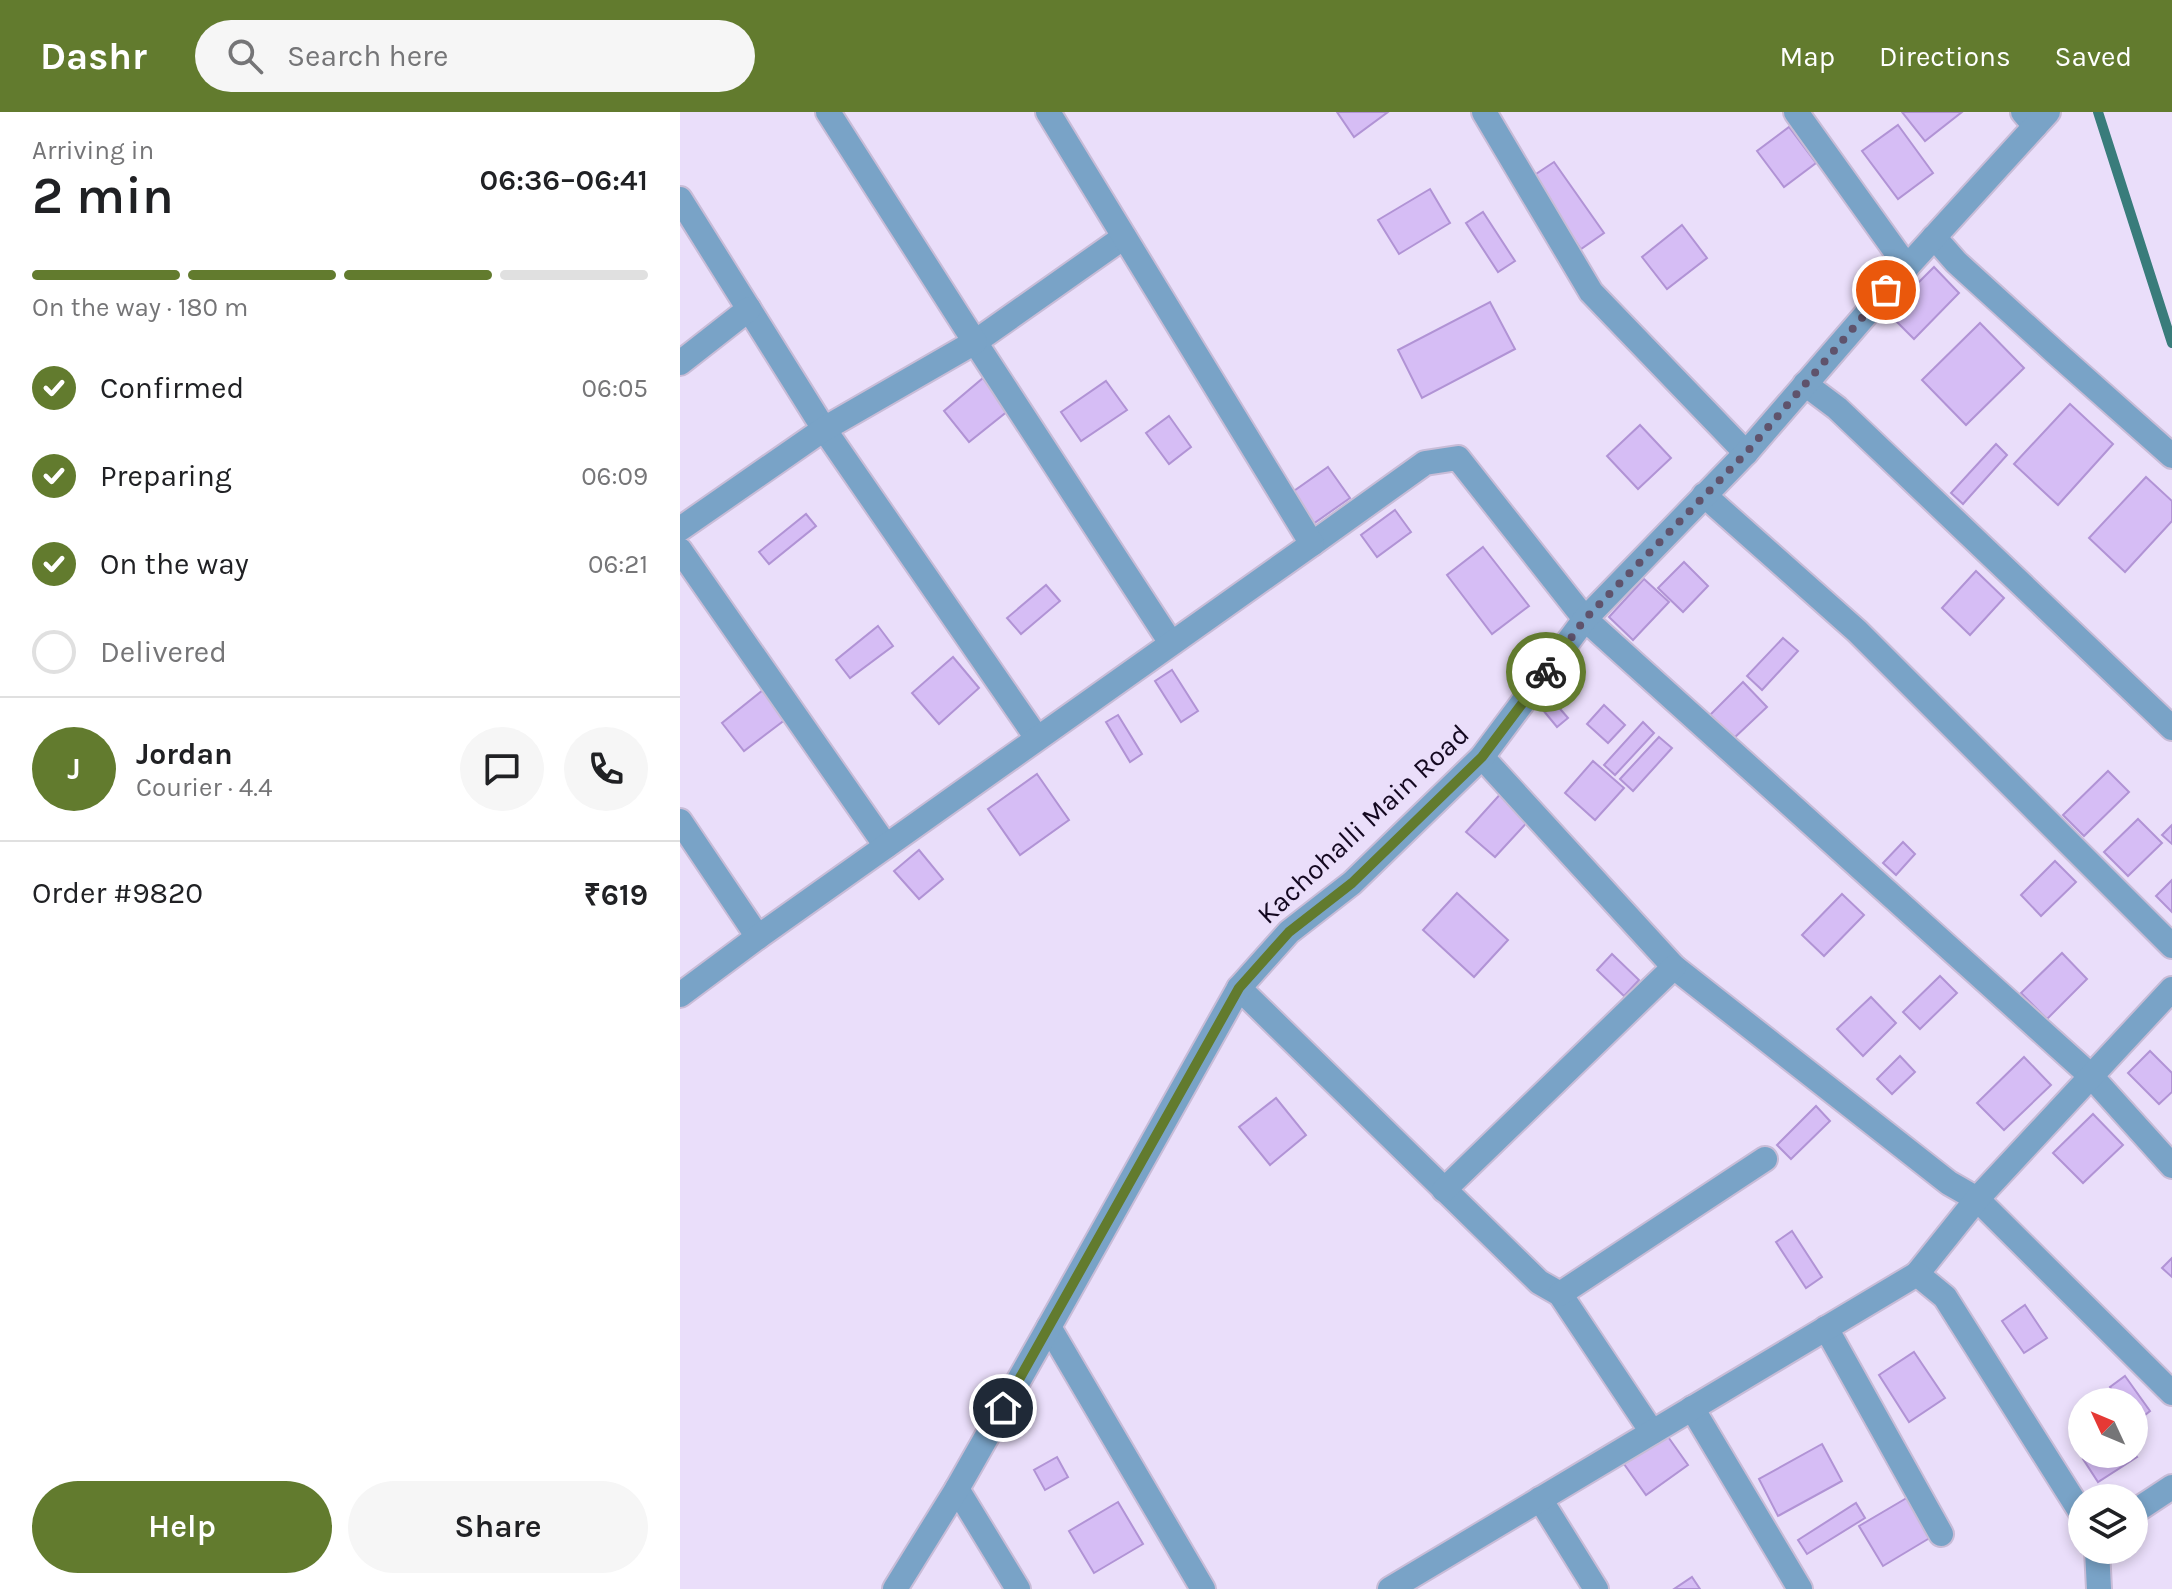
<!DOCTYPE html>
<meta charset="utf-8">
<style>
body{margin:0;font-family:Karla,sans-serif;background:#f6f6f6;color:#202124;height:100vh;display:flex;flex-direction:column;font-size:30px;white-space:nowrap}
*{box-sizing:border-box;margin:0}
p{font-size:26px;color:#757577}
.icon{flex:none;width:44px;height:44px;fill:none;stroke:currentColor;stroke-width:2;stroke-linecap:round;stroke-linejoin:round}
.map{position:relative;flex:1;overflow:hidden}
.drawer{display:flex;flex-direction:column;background:#fff;width:680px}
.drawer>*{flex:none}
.needle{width:52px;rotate:314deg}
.fabs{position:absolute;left:1388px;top:1276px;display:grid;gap:16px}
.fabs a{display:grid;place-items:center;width:80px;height:80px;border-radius:50%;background:#fff;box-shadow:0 4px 12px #0003;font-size:40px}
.pin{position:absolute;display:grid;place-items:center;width:68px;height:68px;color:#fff;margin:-34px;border:4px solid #fff;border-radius:50%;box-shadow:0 2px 8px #0007}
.courier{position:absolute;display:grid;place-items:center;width:80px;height:80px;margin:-40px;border:6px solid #627b2e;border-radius:50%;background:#fff;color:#222;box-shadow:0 2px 10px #0007}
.head em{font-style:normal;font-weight:600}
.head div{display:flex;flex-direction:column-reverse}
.head{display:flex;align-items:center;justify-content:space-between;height:136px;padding:0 32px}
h1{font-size:52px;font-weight:600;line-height:60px}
.bar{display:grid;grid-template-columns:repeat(4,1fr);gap:12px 8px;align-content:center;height:96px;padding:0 32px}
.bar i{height:10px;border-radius:6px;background:#e0e0e0}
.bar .on{background:#627b2e}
.bar p{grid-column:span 4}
.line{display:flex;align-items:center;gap:20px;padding:0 32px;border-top:2px solid #e0e0e0}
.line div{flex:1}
.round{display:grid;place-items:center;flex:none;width:84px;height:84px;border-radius:42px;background:#f6f6f6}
ol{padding:0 32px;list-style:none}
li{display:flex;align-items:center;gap:24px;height:88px}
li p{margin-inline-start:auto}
li .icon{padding:8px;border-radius:50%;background:#627b2e;color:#fff;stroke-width:4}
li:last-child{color:#757577}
li i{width:44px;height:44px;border:4px solid #e0e0e0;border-radius:50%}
.button{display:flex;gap:16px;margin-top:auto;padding:16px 32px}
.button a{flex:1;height:92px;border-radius:48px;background:#627b2e;color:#fff;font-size:32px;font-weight:600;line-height:92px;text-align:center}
.button a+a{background:#f6f6f6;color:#202124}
header{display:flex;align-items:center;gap:48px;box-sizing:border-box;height:112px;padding:0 40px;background:#627b2e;color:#fff}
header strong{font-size:38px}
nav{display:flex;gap:44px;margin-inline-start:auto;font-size:28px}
.search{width:560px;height:72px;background:#f6f6f6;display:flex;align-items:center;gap:20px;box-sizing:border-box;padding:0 28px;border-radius:44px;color:#757577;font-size:30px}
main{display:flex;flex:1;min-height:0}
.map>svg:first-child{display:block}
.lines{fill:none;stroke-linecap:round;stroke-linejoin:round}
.stream{stroke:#397c7b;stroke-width:10}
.building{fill:#d6bdf5;stroke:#b193d5;stroke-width:2}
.minor-casing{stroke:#c8bcd7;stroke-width:28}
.tertiary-casing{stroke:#c8bcd7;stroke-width:28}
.minor{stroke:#79a3c7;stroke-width:24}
.tertiary{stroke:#79a3c7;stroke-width:24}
.done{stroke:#5f536c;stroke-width:8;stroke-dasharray:0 14.4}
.route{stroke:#627b2e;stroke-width:10}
.labels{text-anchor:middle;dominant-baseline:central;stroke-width:8;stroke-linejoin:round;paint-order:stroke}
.street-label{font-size:28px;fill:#140820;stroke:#eadefa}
</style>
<header>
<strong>Dashr</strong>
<div class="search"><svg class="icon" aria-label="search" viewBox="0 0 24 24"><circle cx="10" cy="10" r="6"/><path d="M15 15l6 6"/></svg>Search here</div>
<nav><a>Map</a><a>Directions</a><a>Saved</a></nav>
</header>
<main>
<section class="drawer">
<div class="head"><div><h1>2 min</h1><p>Arriving in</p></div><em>06:36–06:41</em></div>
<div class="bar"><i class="on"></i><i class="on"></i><i class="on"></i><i></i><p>On the way · 180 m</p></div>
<ol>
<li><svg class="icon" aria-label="check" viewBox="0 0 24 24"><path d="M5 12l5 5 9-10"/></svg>Confirmed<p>06:05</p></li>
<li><svg class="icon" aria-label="check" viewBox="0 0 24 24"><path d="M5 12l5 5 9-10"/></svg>Preparing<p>06:09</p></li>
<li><svg class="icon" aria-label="check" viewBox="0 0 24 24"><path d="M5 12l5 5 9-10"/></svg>On the way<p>06:21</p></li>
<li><i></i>Delivered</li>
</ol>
<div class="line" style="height:144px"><b class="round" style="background:#627b2e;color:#fff">J</b><div><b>Jordan</b><p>Courier · 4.4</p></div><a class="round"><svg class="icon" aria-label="chat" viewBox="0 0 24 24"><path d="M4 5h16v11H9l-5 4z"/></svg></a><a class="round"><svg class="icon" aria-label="phone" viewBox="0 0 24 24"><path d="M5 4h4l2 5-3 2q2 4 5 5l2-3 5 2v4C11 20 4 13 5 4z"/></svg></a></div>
<div class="line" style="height:104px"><div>Order #9820</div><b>₹619</b></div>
<div class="button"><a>Help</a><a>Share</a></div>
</section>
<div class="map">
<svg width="1492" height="1477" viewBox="0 0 1492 1477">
<rect width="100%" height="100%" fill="#eadefa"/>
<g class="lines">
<path class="stream" d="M1418 0 1492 231"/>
</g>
<g class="building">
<path d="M657 0H708L674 25Z"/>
<path d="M1222 0H1282L1245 29Z"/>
<path d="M1218 13 1253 61 1218 87 1182 39Z"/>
<path d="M1109 15 1136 51 1104 75 1077 39Z"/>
<path d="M874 50 924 121 901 137 850 66Z"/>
<path d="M750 77 770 111 719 142 698 108Z"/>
<path d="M803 100 835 149 818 160 786 111Z"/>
<path d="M1002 113 1027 146 987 177 962 145Z"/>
<path d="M1254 155 1279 181 1234 227 1208 201Z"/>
<path d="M810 190 835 237 742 286 718 238Z"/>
<path d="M1300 211 1344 256 1286 313 1242 268Z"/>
<path d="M303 266 329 298 289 330 264 299Z"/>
<path d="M426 269 447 298 401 329 381 300Z"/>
<path d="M1390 292 1433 332 1378 393 1334 352Z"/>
<path d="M489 304 511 335 489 352 466 321Z"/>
<path d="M960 313 991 346 958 377 927 344Z"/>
<path d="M1316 332 1327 343 1283 392 1271 381Z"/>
<path d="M648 355 670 386 633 412 611 381Z"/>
<path d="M1466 365 1492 389V409L1445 460 1409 426Z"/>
<path d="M715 398 731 420 697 445 681 423Z"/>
<path d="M126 402 136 414 89 452 79 440Z"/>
<path d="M803 435 849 494 812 522 767 463Z"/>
<path d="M1004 450 1028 474 1003 500 978 476Z"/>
<path d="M1296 459 1324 486 1290 523 1262 496Z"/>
<path d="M964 467 989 490 953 528 929 505Z"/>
<path d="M366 473 380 489 341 522 327 506Z"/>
<path d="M198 514 213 534 170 566 156 548Z"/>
<path d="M1103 526 1118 539 1082 578 1067 564Z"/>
<path d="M273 545 299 576 259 612 232 581Z"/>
<path d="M492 558 518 599 501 610 475 569Z"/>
<path d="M1063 570 1087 595 1053 627 1030 603Z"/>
<path d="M83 578 106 607 64 639 42 611Z"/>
<path d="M868 583 888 606 877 615 858 592Z"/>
<path d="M924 593 945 613 928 631 907 612Z"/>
<path d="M438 603 462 642 450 650 426 610Z"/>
<path d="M963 610 974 621 935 663 924 653Z"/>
<path d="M979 625 992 636 953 679 940 667Z"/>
<path d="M913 649 944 676 915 708 885 681Z"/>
<path d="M1428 659 1449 680 1404 724 1383 703Z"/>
<path d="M357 662 389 708 340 743 308 697Z"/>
<path d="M824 678 852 705 815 745 786 720Z"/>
<path d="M1458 707 1482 731 1448 764 1424 740Z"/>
<path d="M1492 713V732L1482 723Z"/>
<path d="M1223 730 1235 742 1216 763 1203 751Z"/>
<path d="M239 738 263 767 239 787 214 759Z"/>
<path d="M1375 749 1396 770 1361 804 1341 783Z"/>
<path d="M1492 768V800L1476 784Z"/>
<path d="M777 781 828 828 794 865 743 818Z"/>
<path d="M1162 782 1184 803 1144 844 1122 823Z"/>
<path d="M1382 841 1407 867 1367 907 1341 881Z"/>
<path d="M932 842 959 868 944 884 917 858Z"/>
<path d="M1260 864 1277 881 1240 917 1223 900Z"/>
<path d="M1191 885 1216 911 1183 944 1157 917Z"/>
<path d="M1470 939 1492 961V980L1479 992 1448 961Z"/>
<path d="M1220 944 1235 960 1212 982 1197 967Z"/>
<path d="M1344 945 1371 973 1324 1018 1297 991Z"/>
<path d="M596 986 626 1023 590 1053 559 1015Z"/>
<path d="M1136 994 1150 1009 1111 1047 1097 1033Z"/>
<path d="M1413 1002 1443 1033 1403 1071 1373 1041Z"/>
<path d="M1112 1119 1142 1165 1126 1176 1096 1130Z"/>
<path d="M1492 1146V1165L1482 1156Z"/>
<path d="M1345 1193 1367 1226 1344 1241 1322 1209Z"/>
<path d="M1234 1240 1265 1286 1229 1310 1199 1263Z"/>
<path d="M1445 1264 1470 1299 1455 1311 1454 1290H1440L1430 1275Z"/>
<path d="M986 1322 1008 1353 966 1383 944 1352Z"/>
<path d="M1142 1332 1162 1369 1098 1404 1079 1367Z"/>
<path d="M1454 1341 1457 1345 1418 1370 1403 1347 1411 1342Z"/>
<path d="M377 1345 388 1365 365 1378 354 1358Z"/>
<path d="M1230 1384 1253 1424 1203 1454 1179 1414Z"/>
<path d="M438 1390 463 1432 414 1461 389 1419Z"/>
<path d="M1176 1391 1185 1406 1127 1442 1118 1428Z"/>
<path d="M1012 1465 1020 1477H994Z"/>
</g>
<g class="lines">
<defs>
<g id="minor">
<path d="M804 0 911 180 1066 341"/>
<path d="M1116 0 1227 155"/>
<path d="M1343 0 1355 14"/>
<path d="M0 87 144 317 357 626"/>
<path d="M444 125 295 230 491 531"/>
<path d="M1254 125 1276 150 1375 240 1492 344"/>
<path d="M0 251 69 197"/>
<path d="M1125 272 1157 296 1492 616"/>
<path d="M1024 383 1177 519 1492 834"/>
<path d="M0 417 144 317 295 230 148 0"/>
<path d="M632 432 745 351 778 346 905 507 1411 964 1492 1054"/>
<path d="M0 438 206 734"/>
<path d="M802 645 994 855 1269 1071 1297 1087 1492 1281"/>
<path d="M0 709 78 825"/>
<path d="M559 876 859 1170 880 1182 972 1320"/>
<path d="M0 883 78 825 632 432 368 0"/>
<path d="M764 1078 994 855"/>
<path d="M1237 1162 1297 1087 1492 877"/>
<path d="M880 1182 1085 1047"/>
<path d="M369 1215 523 1477"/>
<path d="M1146 1216 1261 1422"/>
<path d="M1012 1296 1120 1477"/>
<path d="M277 1377 338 1477"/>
<path d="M860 1387 916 1477"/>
<path d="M1454 1400 1492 1375"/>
<path d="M1417 1438 1419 1477"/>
<path d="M710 1477 1237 1162 1265 1185 1402 1402"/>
</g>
<path id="tertiary" d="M215 1477 277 1377 369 1215 559 876 609 820 672 771 802 645 905 507 1066 341 1227 155 1368 0"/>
</defs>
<use href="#minor" class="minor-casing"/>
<use href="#tertiary" class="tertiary-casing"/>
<use href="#minor" class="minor"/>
<use href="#tertiary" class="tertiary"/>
</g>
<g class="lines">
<path class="done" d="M866 560 905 507 1066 341 1206 178"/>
<path class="route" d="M323 1296 559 876 609 820 672 771 802 645 866 560"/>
</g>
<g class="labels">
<g class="street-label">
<text transform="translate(683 712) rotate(-43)">Kachohalli Main Road</text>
</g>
</g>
</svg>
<div class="fabs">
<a><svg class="needle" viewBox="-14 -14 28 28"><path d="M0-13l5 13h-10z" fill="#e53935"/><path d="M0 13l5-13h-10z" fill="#757577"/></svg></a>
<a><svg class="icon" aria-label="layers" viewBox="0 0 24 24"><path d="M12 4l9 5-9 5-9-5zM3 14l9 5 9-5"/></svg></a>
</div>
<div class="pin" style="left:1206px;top:178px;background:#ea580c"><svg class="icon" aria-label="bag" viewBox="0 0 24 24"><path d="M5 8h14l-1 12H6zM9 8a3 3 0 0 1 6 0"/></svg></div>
<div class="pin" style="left:323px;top:1296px;background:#1f2937"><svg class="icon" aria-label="home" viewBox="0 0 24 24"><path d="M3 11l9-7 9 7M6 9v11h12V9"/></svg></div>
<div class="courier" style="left:866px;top:560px"><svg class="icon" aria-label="bike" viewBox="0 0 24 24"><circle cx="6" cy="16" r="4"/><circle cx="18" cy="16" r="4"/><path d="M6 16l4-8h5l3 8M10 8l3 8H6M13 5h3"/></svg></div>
</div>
</main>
